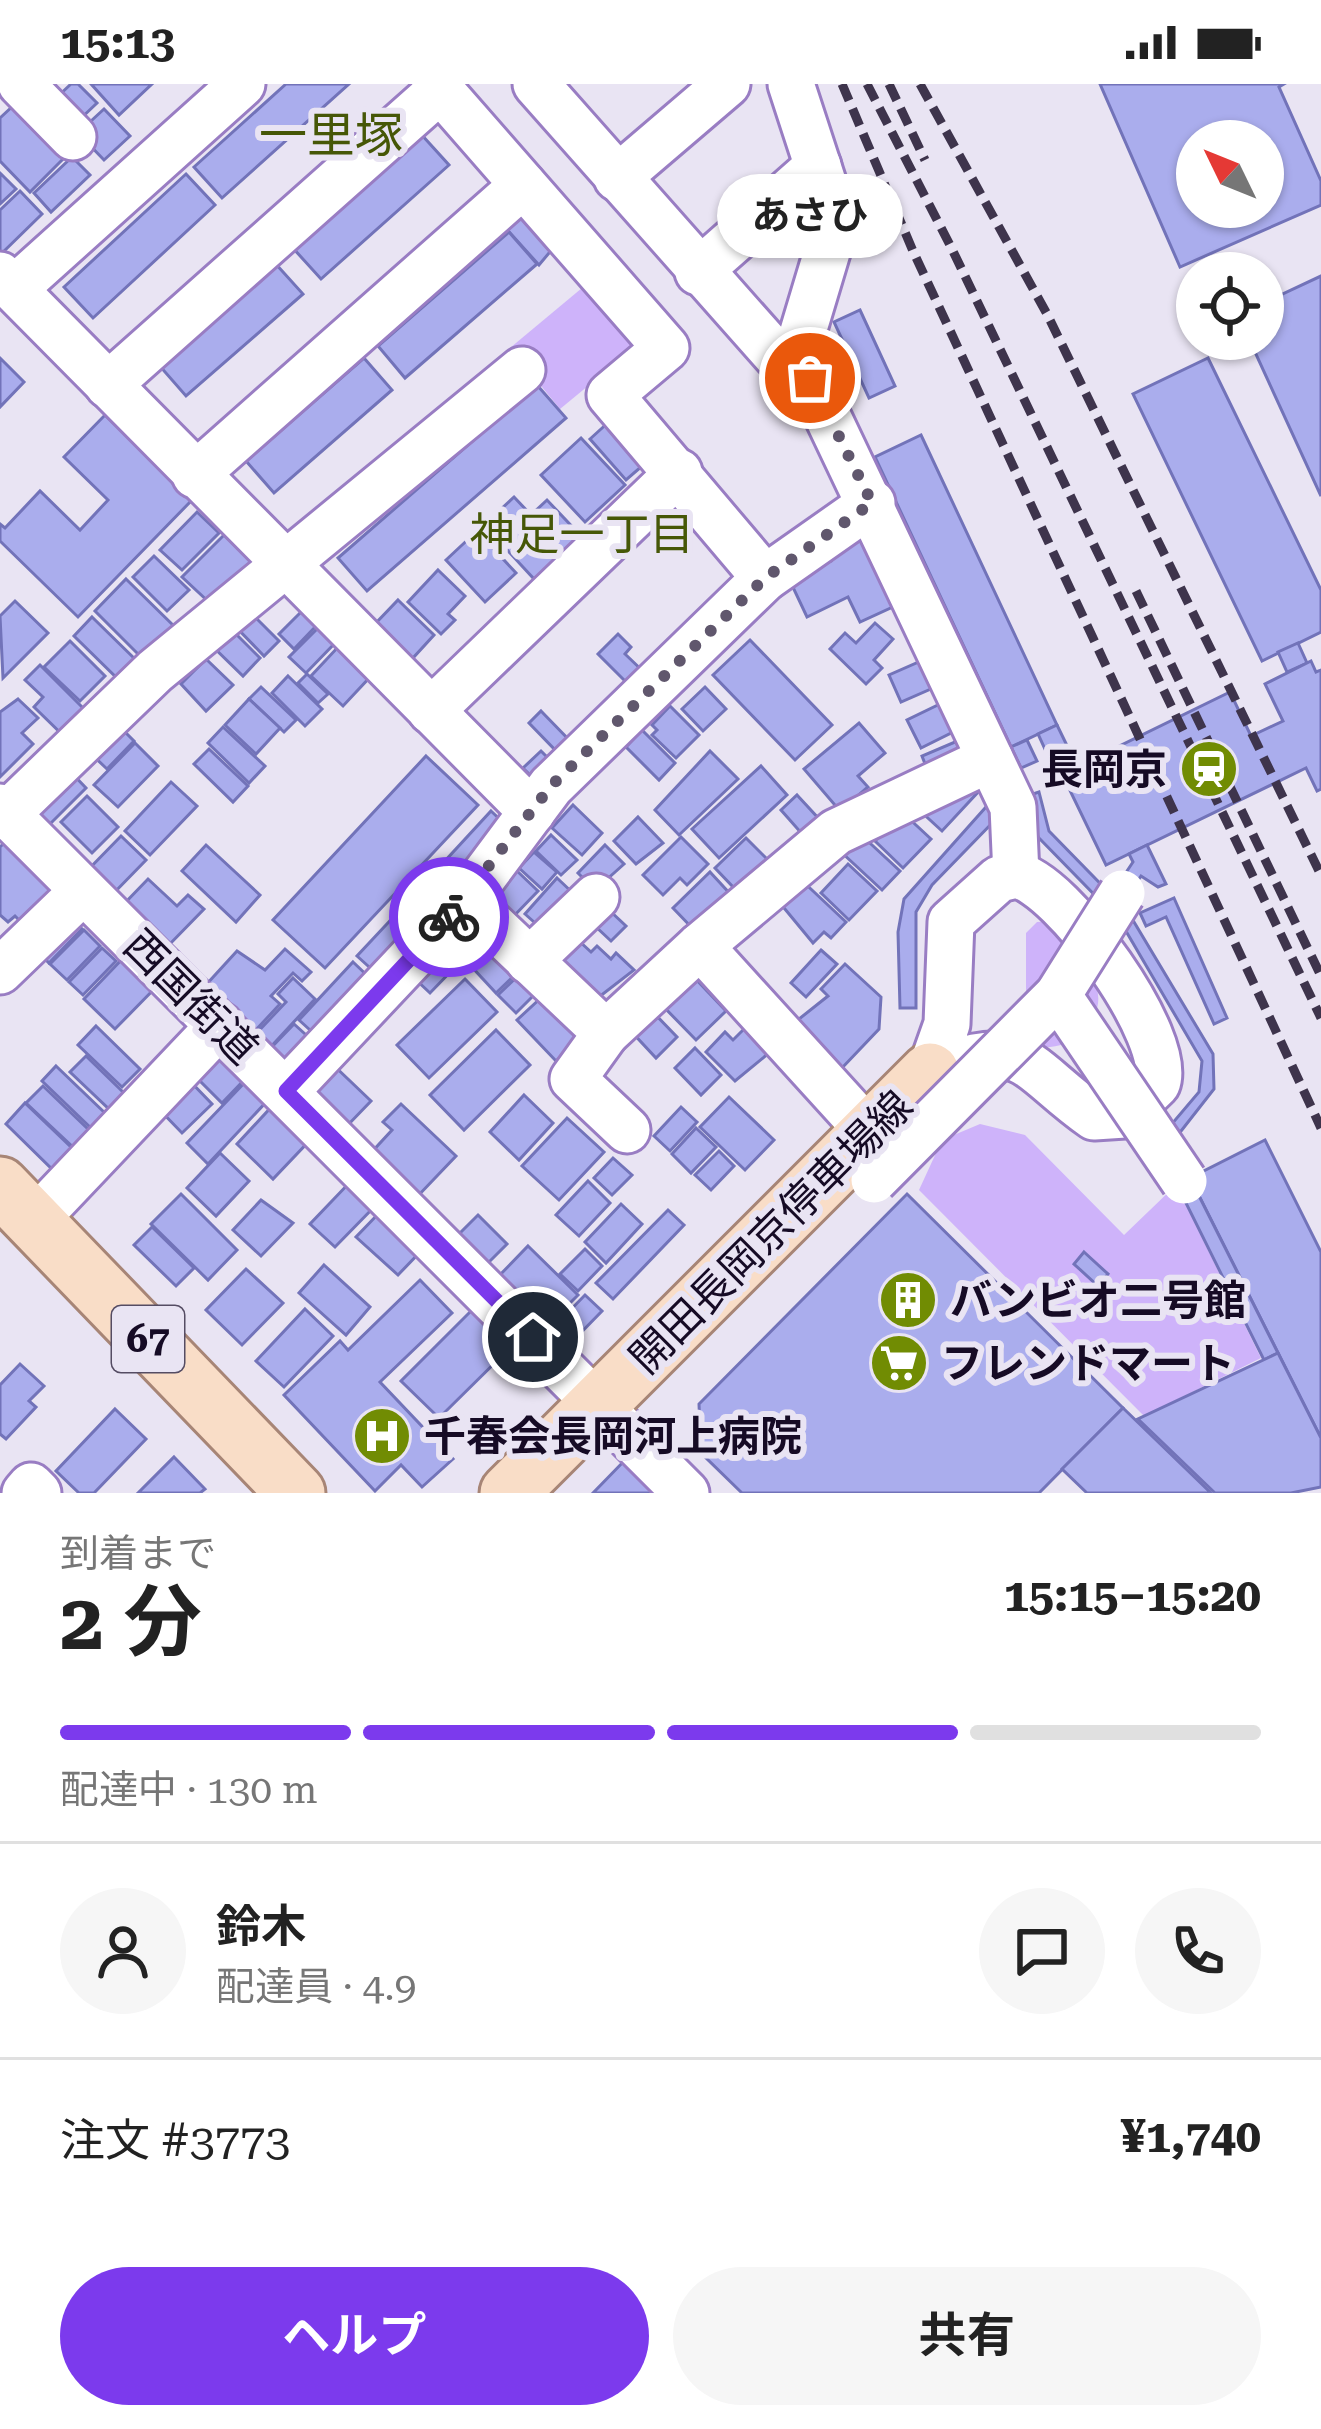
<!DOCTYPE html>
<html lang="ja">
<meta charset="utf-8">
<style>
body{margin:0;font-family:"Roboto Serif","Noto Sans JP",serif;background:#f6f6f6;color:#222;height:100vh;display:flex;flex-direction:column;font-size:45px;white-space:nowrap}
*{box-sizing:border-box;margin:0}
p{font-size:39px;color:#767676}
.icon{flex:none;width:66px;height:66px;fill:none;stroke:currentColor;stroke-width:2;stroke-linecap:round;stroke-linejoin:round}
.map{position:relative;height:1409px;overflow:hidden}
.sheet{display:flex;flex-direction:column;background:#fff;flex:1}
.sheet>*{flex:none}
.needle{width:78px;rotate:313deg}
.controls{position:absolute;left:1176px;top:36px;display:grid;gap:24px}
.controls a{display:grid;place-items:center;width:108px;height:108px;border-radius:50%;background:#fff;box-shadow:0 3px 9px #0004;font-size:60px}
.pin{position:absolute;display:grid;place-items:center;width:102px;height:102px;color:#fff;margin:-51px;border:6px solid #fff;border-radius:50%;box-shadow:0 3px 12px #0007}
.courier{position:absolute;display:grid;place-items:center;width:120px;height:120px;margin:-60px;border:9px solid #7c3aed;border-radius:50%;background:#fff;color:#222;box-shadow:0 3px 15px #0007}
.bubble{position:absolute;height:84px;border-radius:42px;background:#fff;box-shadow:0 3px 9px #0004;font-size:39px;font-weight:700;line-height:84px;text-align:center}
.overview em{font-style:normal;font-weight:700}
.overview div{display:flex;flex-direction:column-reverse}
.overview{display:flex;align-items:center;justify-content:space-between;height:204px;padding:0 60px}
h1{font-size:78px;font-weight:700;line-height:90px}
.bar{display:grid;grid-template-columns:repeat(4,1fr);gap:18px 12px;align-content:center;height:144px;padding:0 60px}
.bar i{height:15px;border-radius:9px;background:#e0e0e0}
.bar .current{background:#7c3aed}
.bar p{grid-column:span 4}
.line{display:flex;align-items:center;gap:30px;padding:0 60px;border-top:3px solid #e0e0e0}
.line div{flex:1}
.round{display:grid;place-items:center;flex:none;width:126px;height:126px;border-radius:63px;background:#f6f6f6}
.action{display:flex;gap:24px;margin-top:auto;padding:24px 60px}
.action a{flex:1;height:138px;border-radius:72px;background:#7c3aed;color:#fff;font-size:48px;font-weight:700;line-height:138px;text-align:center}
.action a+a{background:#f6f6f6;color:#222}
.status{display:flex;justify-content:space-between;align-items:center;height:84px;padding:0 60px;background:#fff;direction:ltr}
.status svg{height:33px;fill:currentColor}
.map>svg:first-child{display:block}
.green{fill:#ceb3fa}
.building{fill:#aaaded;stroke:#7273b9;stroke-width:3;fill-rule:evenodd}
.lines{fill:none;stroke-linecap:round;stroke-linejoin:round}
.minor-casing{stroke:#997dc3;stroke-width:51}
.major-casing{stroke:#a78576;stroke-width:63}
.minor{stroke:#fff;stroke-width:45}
.major{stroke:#f9ddc7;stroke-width:57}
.rail{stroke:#3e344c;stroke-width:9;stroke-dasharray:18 9;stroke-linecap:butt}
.minor-bridge-casing{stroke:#997dc3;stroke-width:51;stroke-linecap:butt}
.minor-bridge{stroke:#fff;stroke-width:45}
.done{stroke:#60576d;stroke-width:12;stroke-dasharray:0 21.6}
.route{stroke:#7c3aed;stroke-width:15}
.labels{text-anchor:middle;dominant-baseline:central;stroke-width:12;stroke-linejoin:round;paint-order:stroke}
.shield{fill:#e9e4f3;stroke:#554c63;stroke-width:3}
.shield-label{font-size:39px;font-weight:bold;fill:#160b25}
.poi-label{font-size:42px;font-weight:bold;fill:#160b25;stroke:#e9e4f3;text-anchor:start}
.street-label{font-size:42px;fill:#160b25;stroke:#e9e4f3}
.neighbourhood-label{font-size:45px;fill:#465707;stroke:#e9e4f3}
.quarter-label{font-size:48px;fill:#465707;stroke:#e9e4f3}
</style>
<div class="status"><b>15:13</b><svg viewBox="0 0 49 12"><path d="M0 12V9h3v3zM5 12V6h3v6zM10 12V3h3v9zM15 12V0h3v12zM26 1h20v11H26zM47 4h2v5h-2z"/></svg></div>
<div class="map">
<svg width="1321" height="1409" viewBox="0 0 1321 1409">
<rect width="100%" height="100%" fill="#e9e4f3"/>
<g class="green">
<path d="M588 199 634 255V264L560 325 510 264Z"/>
<path d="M1051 837C1077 872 1123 909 1082 947 1067 960 1059 964 1039 963L1026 913V849L1037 838Z"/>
<path d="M980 1040 1025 1051 1124 1151 1176 1101 1261 1274 1144 1332 919 1106 942 1056Z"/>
</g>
<g class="building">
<path d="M71 0H78L97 19 76 39 54 16Z"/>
<path d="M91 0H152L119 31Z"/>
<path d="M286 0H349L222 114 194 83Z"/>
<path d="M1100 0H1284L1279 3 1321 97V121L1180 183ZM1197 57H1263V123H1197Z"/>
<path d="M15 20 66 72 30 108 0 77V34Z"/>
<path d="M104 25 130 52 104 76 78 49Z"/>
<path d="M420 49 449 81 321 195 292 163Z"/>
<path d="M72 73 90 91 51 128 34 109Z"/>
<path d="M0 89 16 105 0 120Z"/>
<path d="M186 90 215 121 93 234 64 203Z"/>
<path d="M20 107 42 130 0 171V126Z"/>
<path d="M520 124 554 163 539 181 502 140Z"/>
<path d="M509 148 537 180 405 294 378 262Z"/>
<path d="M274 178 303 210 186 312 158 280Z"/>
<path d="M1321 192V412L1249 255H1263V208L1271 204 1276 213Z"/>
<path d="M860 226 895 302 869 314 834 238Z"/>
<path d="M0 274 24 298 0 323Z"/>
<path d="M364 274 392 306 274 409 246 377Z"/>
<path d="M1208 274 1321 506V548L1262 577 1133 310Z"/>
<path d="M537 301 566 334 367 507 338 474Z"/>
<path d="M105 331 192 416 78 533 0 457V440L5 444 40 407 80 446 108 416 64 373Z"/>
<path d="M612 335 649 376 626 396 590 355Z"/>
<path d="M921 351 1057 641 1011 663 875 373Z"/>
<path d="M581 354 625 401 585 438 541 391Z"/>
<path d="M514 413 531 431 547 416 581 452 535 496 484 441Z"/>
<path d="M197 428 219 449 182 486 160 466Z"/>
<path d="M861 445 897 521 860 538 848 513 807 533 790 497 831 477 824 462Z"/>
<path d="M477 447 516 489 485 518 446 476Z"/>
<path d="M224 451 254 480 213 522 182 493Z"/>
<path d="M154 472 189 506 167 527 133 493Z"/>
<path d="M438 486 465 512 448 530 455 536 441 550 408 518Z"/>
<path d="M126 495 179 547 147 579 95 527Z"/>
<path d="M398 516 434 551 412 575 375 540Z"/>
<path d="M15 517 48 549 3 594 0 532Z"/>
<path d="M248 526 279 557 264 572 234 541Z"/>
<path d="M302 527 317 541 294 565 279 550Z"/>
<path d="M92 533 139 579 121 598 74 552Z"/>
<path d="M223 537 260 574 243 592 205 555Z"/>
<path d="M875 539 893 555 874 576 882 584 866 600 830 565 845 549 856 559Z"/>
<path d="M320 542 336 558 306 589 289 573Z"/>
<path d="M618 550 631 563 625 570 649 593 635 607 598 570Z"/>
<path d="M750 556 832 641 795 676 713 591Z"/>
<path d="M70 557 105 592 80 617 44 583Z"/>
<path d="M1298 559 1307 579 1287 588 1278 568Z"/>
<path d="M339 562 371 592 343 622 311 592Z"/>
<path d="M206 575 233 601 206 627 181 600Z"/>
<path d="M921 577 933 604 901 618 889 591Z"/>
<path d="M1311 577 1316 588 1321 586V705L1317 707 1306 684 1106 781 1062 690 1230 608 1251 652 1283 637 1265 600Z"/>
<path d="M40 581 94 635 71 659 34 623 43 613 25 596Z"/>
<path d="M307 590 328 610 318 619 298 599Z"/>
<path d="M288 592 322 625 305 642 272 609Z"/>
<path d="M261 603 296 636 284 648 249 615Z"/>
<path d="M705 603 726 625 703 647 682 625Z"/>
<path d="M18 615 38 634 22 649 33 660 0 693V628Z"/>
<path d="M249 615 280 644 256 670 225 641Z"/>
<path d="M942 619 955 647 921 664 907 636Z"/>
<path d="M670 622 699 651 676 674 652 651 657 646 652 641Z"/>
<path d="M541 627 574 661 562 673 529 639Z"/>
<path d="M113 636 134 657 107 685 85 664Z"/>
<path d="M859 639 885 669 858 692 868 703 840 727 804 685Z"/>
<path d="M1057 641 1075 678 1055 687 1038 650Z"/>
<path d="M223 643 265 682 249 699 208 659Z"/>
<path d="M642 646 675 679 659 696 626 663Z"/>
<path d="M962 655 968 669 927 685 922 672Z"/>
<path d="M1027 656 1037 677 1021 684 1011 663Z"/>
<path d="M135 659 158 682 118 723 94 701Z"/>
<path d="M209 665 248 702 233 718 194 680Z"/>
<path d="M541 667 559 685 537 698 523 684Z"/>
<path d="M710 667 738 695 679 751 655 726Z"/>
<path d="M426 672 478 721 325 884 273 836Z"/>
<path d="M65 682 86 704 50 740 28 718Z"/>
<path d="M761 682 787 711 719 774 692 745Z"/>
<path d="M967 694 980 706 942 747 917 724Z"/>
<path d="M171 698 197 722 150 771 125 747Z"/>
<path d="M1039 708 1049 747 1128 828 1213 970 1214 1005 1174 1056 1165 1048 1199 1008 1202 977 1120 837 1038 753 1027 712Z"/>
<path d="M797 711 820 736 803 751 781 726Z"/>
<path d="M87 712 118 743 92 769 61 738Z"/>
<path d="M573 721 602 749 582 771 552 744Z"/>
<path d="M986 723 997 734 932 801 916 828V924H900L898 848 904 815Z"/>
<path d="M491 727 510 745 463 795 444 778Z"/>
<path d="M903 729 931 755 903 784 875 757Z"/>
<path d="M638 733 663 759 636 780 614 757Z"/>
<path d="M858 748 900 787 882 806 840 767Z"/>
<path d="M551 751 577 776 561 791 536 767Z"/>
<path d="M121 752 146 776 110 813 85 789Z"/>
<path d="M681 753 708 780 687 801 680 794 663 811 643 791Z"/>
<path d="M9 754 53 807 22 839 15 832 8 838 0 831V763Z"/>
<path d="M746 754 767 775 736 806 715 784Z"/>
<path d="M206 761 260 811 236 838 182 787Z"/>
<path d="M605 761 624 780 595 806 578 789Z"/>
<path d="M1147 761 1166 800 1158 803 1141 792 1127 813 1115 805 1133 778 1129 770Z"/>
<path d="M534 768 557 788 542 805 519 784Z"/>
<path d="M848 780 877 807 849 836 821 809Z"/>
<path d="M440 785 459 801 421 841 403 824Z"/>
<path d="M516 786 538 807 511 835 489 814Z"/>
<path d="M710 788 733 813 696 848 673 824Z"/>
<path d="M796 791 846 838 831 854 824 848 813 859 775 813Z"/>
<path d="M557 794 575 811 543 846 525 830Z"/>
<path d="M148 795 177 822 188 811 204 825 166 864 122 822Z"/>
<path d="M1174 814 1227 934 1214 940 1166 833 1146 842 1140 829Z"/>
<path d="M609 826 626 842 611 857 594 841Z"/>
<path d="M399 827 420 846 378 891 357 872Z"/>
<path d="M67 830 82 845 49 879 34 864Z"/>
<path d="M470 831 493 856 469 878 446 854Z"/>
<path d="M84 846 100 862 67 896 50 880Z"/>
<path d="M578 856 591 868 597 862 611 875 616 869 634 886 599 913 555 871Z"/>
<path d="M495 857 521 885 496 909 470 881Z"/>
<path d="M441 862 459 879 430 909 412 892Z"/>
<path d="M102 864 116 877 83 911 69 898Z"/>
<path d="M285 865 311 888 302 897 293 889 271 912 280 920 254 948 205 902 237 867 265 886Z"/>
<path d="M821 866 837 880 806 913 791 899Z"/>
<path d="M129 868 160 899 115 945 84 915Z"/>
<path d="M353 878 374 898 321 956 299 936Z"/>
<path d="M845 880 881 913 879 945 842 984 794 939 828 912 821 905Z"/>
<path d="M523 887 540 905 516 929 498 911Z"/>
<path d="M689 888 726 927 696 956 659 918Z"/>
<path d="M293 894 315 915 266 968 251 955 286 918 278 910Z"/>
<path d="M465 895 497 928 429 994 397 961Z"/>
<path d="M544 911 583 952 556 977 517 936Z"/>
<path d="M650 925 677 953 656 974 629 945Z"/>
<path d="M750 939 775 964 735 997 706 968 725 948 733 956Z"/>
<path d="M294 940 315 959 288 988 267 968Z"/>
<path d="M96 942 140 985 122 1003 78 961Z"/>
<path d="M496 946 530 981 464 1046 430 1011Z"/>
<path d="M213 961 246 994 222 1019 189 986Z"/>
<path d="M695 964 721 991 701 1011 675 984Z"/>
<path d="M86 972 124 1009 109 1025 70 988Z"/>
<path d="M327 975 371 1017 346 1043 302 1001Z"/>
<path d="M56 982 106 1030 92 1045 42 997Z"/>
<path d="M186 993 212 1020 182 1049 156 1022Z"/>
<path d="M249 994 270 1014 208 1080 187 1059Z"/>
<path d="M43 1002 90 1047 74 1064 26 1019Z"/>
<path d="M524 1011 553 1039 519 1076 490 1048Z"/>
<path d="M729 1013 774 1056 745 1086 700 1043Z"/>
<path d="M276 1018 313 1053 273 1095 237 1060Z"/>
<path d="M25 1019 73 1065 53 1086 6 1040Z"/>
<path d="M401 1020 456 1072 415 1115 369 1071 392 1046 383 1038Z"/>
<path d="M681 1023 697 1038 670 1067 654 1052Z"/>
<path d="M567 1034 604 1068 559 1116 522 1082Z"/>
<path d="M696 1044 716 1063 691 1089 672 1070Z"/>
<path d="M1265 1056 1321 1168V1354L1190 1094Z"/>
<path d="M719 1067 734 1082 711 1106 695 1091Z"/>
<path d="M220 1069 249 1097 216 1132 187 1104Z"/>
<path d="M613 1074 632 1091 612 1111 594 1094Z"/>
<path d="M1190 1094 1278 1269 1264 1276 1177 1101Z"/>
<path d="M352 1096 377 1120 335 1163 310 1140Z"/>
<path d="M588 1097 610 1119 579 1152 556 1131Z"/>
<path d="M181 1110 237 1166 208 1196 151 1140Z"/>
<path d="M907 1110 1123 1324 1039 1409H742L701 1369 699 1320Z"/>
<path d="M261 1116 293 1139 261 1172 233 1146Z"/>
<path d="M621 1120 642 1140 606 1179 585 1158Z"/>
<path d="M668 1126 684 1141 613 1215 596 1199Z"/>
<path d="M380 1128 421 1167 398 1191 356 1153Z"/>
<path d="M478 1131 507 1160 486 1181 457 1152Z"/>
<path d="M152 1143 194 1184 176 1202 134 1161Z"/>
<path d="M528 1162 578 1211 546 1243 496 1195Z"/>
<path d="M585 1165 602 1182 578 1207 560 1190Z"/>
<path d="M1084 1168 1108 1190 1098 1202 1074 1180Z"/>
<path d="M324 1181 370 1223 346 1251 299 1209Z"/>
<path d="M246 1185 283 1219 242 1261 206 1226Z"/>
<path d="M420 1196 452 1229 380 1298 453 1375 422 1403 401 1381 375 1407 284 1311 340 1257 348 1266Z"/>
<path d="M585 1211 602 1227 564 1266 547 1250Z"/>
<path d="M479 1219 517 1257 439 1334 401 1297Z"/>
<path d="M305 1225 333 1252 284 1303 256 1277Z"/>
<path d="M1278 1269 1321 1354V1403L1291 1409H1215L1138 1335Z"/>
<path d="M20 1280 44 1302 29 1317 36 1323 6 1355 0 1350V1301Z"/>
<path d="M1123 1324 1211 1409H1087L1062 1385Z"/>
<path d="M115 1325 146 1355 94 1409H79L56 1387Z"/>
<path d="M174 1373 205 1405 200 1409H138Z"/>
<path d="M625 1376 659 1409H593Z"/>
</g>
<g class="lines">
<defs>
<g id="minor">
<path d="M21 0 73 53"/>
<path d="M435 0 666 264 610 311 765 494"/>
<path d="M536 0 777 272 797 268"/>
<path d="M791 0 836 138 797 268 1013 723 1016 791"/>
<path d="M617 94 727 0"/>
<path d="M698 188 818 82"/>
<path d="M0 191 532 728"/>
<path d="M14 205 242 0"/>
<path d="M108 301 440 6"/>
<path d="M195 391 523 101"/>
<path d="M431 627 679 388"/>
<path d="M0 723 686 1409"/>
<path d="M7 730 155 587 522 286"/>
<path d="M1016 791C1062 799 1175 955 1157 1000L1125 1031 1094 1033C1023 983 1026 948 930 988L947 940 951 838 999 795Z"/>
<path d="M466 816 606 949 573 995 627 1046"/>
<path d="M529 877 596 813"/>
<path d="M0 887 83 807"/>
<path d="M606 949 700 862"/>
<path d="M286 1007 466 816 551 702 765 494 872 419"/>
<path d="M872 1051 700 862 836 748 990 675"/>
<path d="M35 1136 220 941"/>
<path d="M25 1409 31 1402 38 1409"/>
</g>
<g id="major">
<path d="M0 1102 296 1409"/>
<path d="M509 1409 930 988"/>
</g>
</defs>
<use href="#minor" class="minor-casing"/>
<use href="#major" class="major-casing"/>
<use href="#minor" class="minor"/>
<use href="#major" class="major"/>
<g class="rail">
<path d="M842 0 913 167 1321 1044"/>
<path d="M867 0 951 163 1321 934"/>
<path d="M889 0 925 76"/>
<path d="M920 0 1047 230 1321 791"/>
<path d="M1136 507 1321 892"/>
</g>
<defs>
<g id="minor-bridge">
<path d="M1058 911 1184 1097"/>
<path d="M874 1096 1058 911 1122 809"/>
</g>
</defs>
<use href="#minor-bridge" class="minor-bridge-casing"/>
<use href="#minor-bridge" class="minor-bridge"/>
</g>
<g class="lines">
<path class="done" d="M449 833 551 702 765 494 872 419 810 294"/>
<path class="route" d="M449 833 286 1007 533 1253"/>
</g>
<defs>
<symbol id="station-disc" viewBox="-11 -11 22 22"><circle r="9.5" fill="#718c03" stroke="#e9e4f3"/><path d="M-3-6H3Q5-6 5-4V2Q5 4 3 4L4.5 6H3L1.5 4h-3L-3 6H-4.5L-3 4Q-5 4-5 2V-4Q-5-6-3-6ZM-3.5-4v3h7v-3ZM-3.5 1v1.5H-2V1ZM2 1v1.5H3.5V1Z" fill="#fff"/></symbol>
<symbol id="building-disc" viewBox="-11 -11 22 22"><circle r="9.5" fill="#718c03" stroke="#e9e4f3"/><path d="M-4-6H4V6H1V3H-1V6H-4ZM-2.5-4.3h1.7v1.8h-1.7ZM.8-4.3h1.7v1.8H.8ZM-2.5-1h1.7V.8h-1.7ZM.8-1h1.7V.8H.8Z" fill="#fff"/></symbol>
<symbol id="supermarket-disc" viewBox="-11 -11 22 22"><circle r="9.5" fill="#718c03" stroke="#e9e4f3"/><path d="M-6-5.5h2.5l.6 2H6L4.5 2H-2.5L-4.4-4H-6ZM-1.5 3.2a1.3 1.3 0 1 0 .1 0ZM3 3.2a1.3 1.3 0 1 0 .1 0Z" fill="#fff"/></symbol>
<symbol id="hospital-disc" viewBox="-11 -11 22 22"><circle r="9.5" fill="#718c03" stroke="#e9e4f3"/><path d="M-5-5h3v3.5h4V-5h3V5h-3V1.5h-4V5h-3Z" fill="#fff"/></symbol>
</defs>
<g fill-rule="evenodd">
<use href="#station-disc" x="1176" y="652" width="66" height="66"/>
<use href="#building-disc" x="875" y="1183" width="66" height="66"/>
<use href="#supermarket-disc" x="866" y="1246" width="66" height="66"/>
<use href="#hospital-disc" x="349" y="1319" width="66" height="66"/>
</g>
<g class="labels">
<rect class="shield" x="112" y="1222" width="72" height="66" rx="9"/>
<g class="shield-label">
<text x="148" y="1255">67</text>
</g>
<g class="poi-label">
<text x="1167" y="685" text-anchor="end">長岡京</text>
<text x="950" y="1216">バンビオ二号館</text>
<text x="941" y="1279">フレンドマート</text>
<text x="424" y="1352">千春会長岡河上病院</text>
</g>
<g class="street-label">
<text transform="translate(191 913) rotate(45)">西国街道</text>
<text transform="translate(771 1148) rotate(-45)">開田長岡京停車場線</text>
</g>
<g class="neighbourhood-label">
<text x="582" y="450">神足一丁目</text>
</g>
<g class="quarter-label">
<text x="331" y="52">一里塚</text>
</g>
</g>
</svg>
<div class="controls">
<a><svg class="needle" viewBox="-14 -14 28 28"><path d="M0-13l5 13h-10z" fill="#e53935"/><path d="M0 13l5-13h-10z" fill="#767676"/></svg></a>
<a><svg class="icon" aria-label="locate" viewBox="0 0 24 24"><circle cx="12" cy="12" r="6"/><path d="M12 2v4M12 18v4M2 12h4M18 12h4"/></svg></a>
</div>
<div class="pin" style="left:810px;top:294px;background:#ea580c"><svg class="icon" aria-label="bag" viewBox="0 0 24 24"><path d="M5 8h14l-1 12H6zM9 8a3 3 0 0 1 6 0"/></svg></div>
<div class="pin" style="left:533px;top:1253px;background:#1f2937"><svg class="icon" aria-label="home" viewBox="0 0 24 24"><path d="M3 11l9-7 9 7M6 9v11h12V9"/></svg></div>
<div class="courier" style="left:449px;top:833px"><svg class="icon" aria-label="bike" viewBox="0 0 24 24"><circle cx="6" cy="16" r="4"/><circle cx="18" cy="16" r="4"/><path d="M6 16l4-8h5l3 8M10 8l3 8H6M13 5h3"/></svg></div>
<div class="bubble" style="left:717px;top:90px;width:186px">あさひ</div>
</div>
<section class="sheet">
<div class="overview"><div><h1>2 分</h1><p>到着まで</p></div><em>15:15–15:20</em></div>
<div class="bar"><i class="current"></i><i class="current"></i><i class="current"></i><i></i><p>配達中 · 130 m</p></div>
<div class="line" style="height:216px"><a class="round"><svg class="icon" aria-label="person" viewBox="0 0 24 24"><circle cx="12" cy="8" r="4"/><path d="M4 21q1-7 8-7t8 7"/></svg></a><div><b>鈴木</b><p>配達員 · 4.9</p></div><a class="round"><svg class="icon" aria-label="chat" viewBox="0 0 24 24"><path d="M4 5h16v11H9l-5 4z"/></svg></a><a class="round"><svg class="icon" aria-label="phone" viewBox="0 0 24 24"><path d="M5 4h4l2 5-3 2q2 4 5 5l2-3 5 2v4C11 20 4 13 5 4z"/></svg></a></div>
<div class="line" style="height:156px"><div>注文 #3773</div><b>¥1,740</b></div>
<div class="action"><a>ヘルプ</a><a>共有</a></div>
</section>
